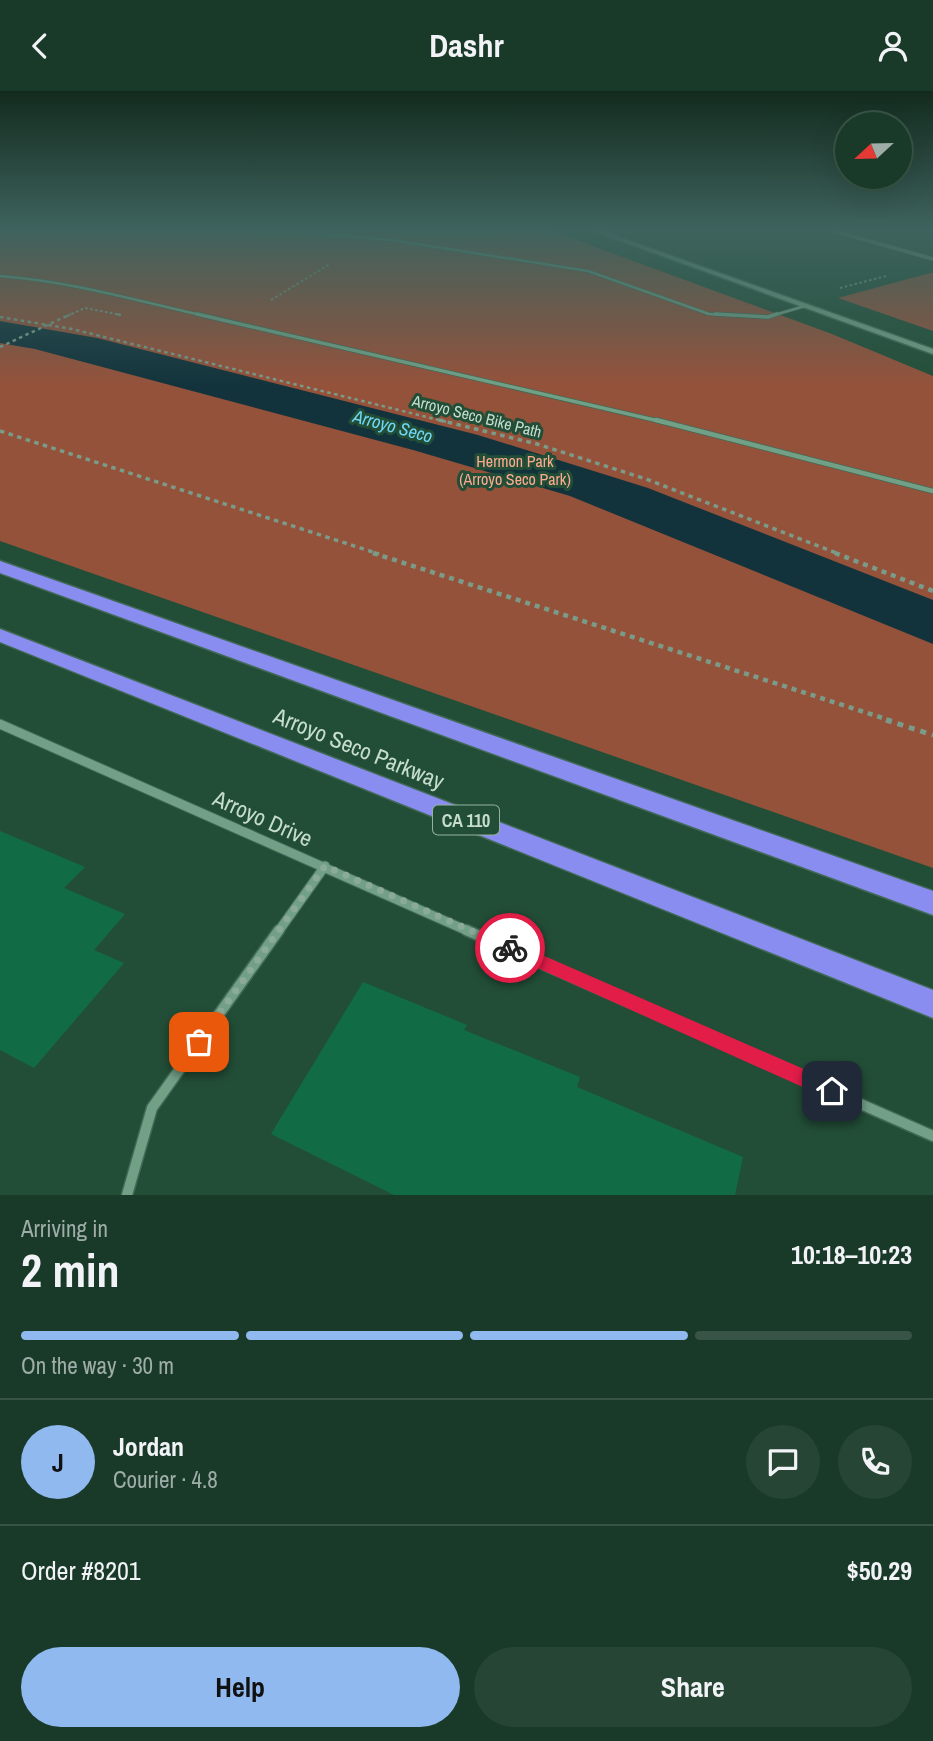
<!DOCTYPE html>
<meta charset="utf-8">
<style>
body{margin:0;font-family:"Archivo Narrow",sans-serif;background:#274535;color:#f1f3f6;height:100vh;display:flex;flex-direction:column;font-size:26px;white-space:nowrap}
*{box-sizing:border-box;margin:0}
p{font-size:23px;color:#9fada8}
.icon{flex:none;width:38px;height:38px;fill:none;stroke:currentColor;stroke-width:2;stroke-linecap:round;stroke-linejoin:round}
.map{position:relative;height:1104px;overflow:hidden}
.drawer{display:flex;flex-direction:column;background:#1a3a29;flex:1}
.drawer>*{flex:none}
.needle{width:46px;rotate:248deg}
.buttons{position:absolute;left:835px;top:21px;display:grid;gap:14px}
.buttons a{display:grid;place-items:center;width:77px;height:77px;border-radius:50%;background:#1a3a29;box-shadow:0 7px 28px #0002,0 0 0 2px #385446;font-size:35px}
.pin{position:absolute;display:grid;place-items:center;width:60px;height:60px;color:#fff;margin:-30px;border-radius:14px;box-shadow:0 4px 10px #0006}
.courier{position:absolute;display:grid;place-items:center;width:70px;height:70px;margin:-35px;border:5px solid #e11d48;border-radius:50%;background:#fff;color:#222;box-shadow:0 2px 9px #0007}
.headline em{font-style:normal;font-weight:800}
.headline div{display:flex;flex-direction:column-reverse}
.headline{display:flex;align-items:center;justify-content:space-between;height:119px;padding:0 21px}
h1{font-size:46px;font-weight:800;line-height:52px}
.bar{display:grid;grid-template-columns:repeat(4,1fr);gap:10px 7px;align-content:center;height:84px;padding:0 21px}
.bar i{height:9px;border-radius:5px;background:#385446}
.bar .on{background:#90b9f0}
.bar p{grid-column:span 4}
.line{display:flex;align-items:center;gap:18px;padding:0 21px;border-top:2px solid #385446}
.line div{flex:1}
.round{display:grid;place-items:center;flex:none;width:74px;height:74px;border-radius:37px;background:#274535}
.action{display:flex;gap:14px;margin-top:auto;padding:14px 21px}
.action a{flex:1;height:80px;border-radius:42px;background:#90b9f0;color:#111;font-size:28px;font-weight:800;line-height:80px;text-align:center}
.action a+a{background:#274535;color:#f1f3f6}
header{display:flex;justify-content:space-between;align-items:center;height:91px;padding:0 21px;background:#1a3a29;font-size:32px;font-weight:800}
.map>svg:first-child{display:block}
.green{fill:#95523b}
.water{fill:#13333c}
.building{fill:#116c46}
.lines{fill:none;stroke-linecap:round;stroke-linejoin:round}
.service-far2-casing{stroke:#416956;stroke-width:3.5}
.service-far1-casing{stroke:#416956;stroke-width:5}
.service-casing{stroke:#416956;stroke-width:6}
.minor-far2-casing{stroke:#416956;stroke-width:4.5}
.minor-far1-casing{stroke:#416956;stroke-width:11}
.minor-casing{stroke:#416956;stroke-width:13}
.tertiary-casing{stroke:#416956;stroke-width:3}
.motorway-casing{stroke:#416956;stroke-width:3}
.path-far4{stroke:#7b9b89;stroke-width:2;stroke-dasharray:2.5 2.5;stroke-linecap:butt}
.path-far3{stroke:#7b9b89;stroke-width:2.5;stroke-dasharray:3.5 3.5;stroke-linecap:butt}
.path-far2{stroke:#7b9b89;stroke-width:3.5;stroke-dasharray:4.5 4.5;stroke-linecap:butt}
.path-far1{stroke:#7b9b89;stroke-width:4.5;stroke-dasharray:5 5;stroke-linecap:butt}
.path{stroke:#7b9b89;stroke-width:5;stroke-dasharray:6 6;stroke-linecap:butt}
.service-far2{stroke:#72a086;stroke-width:2.5}
.service-far1{stroke:#72a086;stroke-width:3.5}
.service{stroke:#72a086;stroke-width:4.5}
.minor-far2{stroke:#72a086;stroke-width:3.5}
.minor-far1{stroke:#72a086;stroke-width:9}
.minor{stroke:#72a086;stroke-width:10}
.tertiary{fill:#72a086;fill-rule:evenodd}
.motorway{fill:#888def;fill-rule:evenodd}
.path-bridge-far1{stroke:#7b9b89;stroke-width:2;stroke-dasharray:2.5 2.5;stroke-linecap:butt}
.path-bridge{stroke:#7b9b89;stroke-width:2.5;stroke-dasharray:3.5 3.5;stroke-linecap:butt}
.route{fill:#e11d48}
.done{stroke:#8caa99;stroke-width:7;stroke-dasharray:0 12.6}
.labels{text-anchor:middle;dominant-baseline:central;stroke-width:6;stroke-linejoin:round;paint-order:stroke}
.far-street-label{font-size:16px;fill:#c5dcce;stroke:#224e37}
.far-park-label{font-size:16px;fill:#fdab8f;stroke:#224e37}
.far-water-label{font-size:18px;font-style:italic;fill:#6ed7f5;stroke:#224e37}
.shield{fill:#224e37;stroke:#94b1a1;stroke-width:2}
.shield-label{font-size:18px;font-weight:bold;fill:#c5dcce}
.near-street-label{font-size:23px;fill:#c5dcce;stroke:#224e37}
</style>
<header><svg class="icon" aria-label="back" viewBox="0 0 24 24"><path d="M15 5l-7 7 7 7"/></svg>Dashr<svg class="icon" aria-label="person" viewBox="0 0 24 24"><circle cx="12" cy="8" r="4"/><path d="M4 21q1-7 8-7t8 7"/></svg></header>
<div class="map">
<svg width="933" height="1104" viewBox="0 0 933 1104">
<rect width="100%" height="100%" fill="#224e37"/>
<g class="green">
<path d="M0 140H552L832 243 933 285V777L0 450Z"/>
<path d="M933 182V240L838 207 930 182Z"/>
</g>
<path class="water" d="M0 230 97 247 478 344 648 397 933 509V553L570 405 413 359 35 258 0 252Z"/>
<g class="building">
<path d="M0 740 85 776 64 797 125 823 94 859 124 872 34 977 0 959Z"/>
<path d="M363 891 467 934 464 939 580 986 577 996 743 1066 735 1104H394L271 1043Z"/>
</g>
<g class="lines">
<defs>
<g id="service-far2">
<path d="M307 142 392 149 588 180 709 223 749 225"/>
<path d="M0 185C69 190 138 210 205 225"/>
<path d="M771 225 805 215"/>
</g>
<g id="service-far1">
<path d="M197 223 663 331"/>
<path d="M715 223 768 226 777 223"/>
</g>
<path id="service" d="M656 329 933 400"/>
<path id="minor-far2" d="M834 140 933 168"/>
<g id="minor-far1">
<path d="M0 633 470 841"/>
<path d="M278 841 325 775"/>
</g>
<g id="minor">
<path d="M466 839 933 1045"/>
<path d="M127 1104 152 1017 279 839"/>
</g>
<path id="tertiary" d="M593 140H602L933 258V263Z"/>
<g id="motorway">
<path d="M0 470 933 800V824L0 482Z"/>
<path d="M0 538 933 899V927L0 551Z"/>
</g>
</defs>
<use href="#service-far2" class="service-far2-casing"/>
<use href="#service-far1" class="service-far1-casing"/>
<use href="#service" class="service-casing"/>
<use href="#minor-far2" class="minor-far2-casing"/>
<use href="#minor-far1" class="minor-far1-casing"/>
<use href="#minor" class="minor-casing"/>
<use href="#tertiary" class="tertiary-casing"/>
<use href="#motorway" class="motorway-casing"/>
<g class="path-far4">
<path d="M840 197 886 185"/>
<path d="M271 209 330 173"/>
</g>
<path class="path-far3" d="M0 226 72 238 447 331"/>
<g class="path-far2">
<path d="M439 329 537 353 646 388 839 463"/>
<path d="M0 340 379 463"/>
</g>
<g class="path-far1">
<path d="M373 462 892 630"/>
<path d="M835 462 933 500"/>
</g>
<path class="path" d="M886 629 933 644"/>
<use href="#service-far2" class="service-far2"/>
<use href="#service-far1" class="service-far1"/>
<use href="#service" class="service"/>
<use href="#minor-far2" class="minor-far2"/>
<use href="#minor-far1" class="minor-far1"/>
<use href="#minor" class="minor"/>
<use href="#tertiary" class="tertiary"/>
<use href="#motorway" class="motorway"/>
<path class="path-bridge-far1" d="M67 225 85 217 121 224"/>
<g class="path-bridge">
<path d="M117 223 121 224"/>
<path d="M0 256 71 223"/>
</g>
</g>
<linearGradient id="sky" x2="0" y2="1"><stop stop-color="#132b1e"/><stop offset="0.47" stop-color="#3e635e"/><stop offset="1" stop-color="#3e635e" stop-opacity="0"/></linearGradient>
<rect width="933" height="295" fill="url(#sky)"/>
<path class="route" d="M510 850 838 993 841 1000 838 1006 832 1009 825 1006 504 862 502 857 504 852Z"/>
<g class="lines">
<path class="done" d="M199 951 325 775 510 857"/>
</g>
<g class="labels">
<g class="far-street-label">
<text transform="translate(477 325) rotate(14)">Arroyo Seco Bike Path</text>
</g>
<g class="far-park-label">
<text x="515" y="370">Hermon Park<tspan x="515" dy="18">(Arroyo Seco Park)</tspan></text>
</g>
<g class="far-water-label">
<text transform="translate(393 335) rotate(15)">Arroyo Seco</text>
</g>
<rect class="shield" x="433" y="714.5" width="66" height="29" rx="5"/>
<g class="shield-label">
<text x="466" y="729">CA 110</text>
</g>
<g class="near-street-label">
<text transform="translate(359 657) rotate(22)">Arroyo Seco Parkway</text>
<text transform="translate(263 727) rotate(24)">Arroyo Drive</text>
</g>
</g>
</svg>
<div class="buttons">
<a><svg class="needle" viewBox="-14 -14 28 28"><path d="M0-13l5 13h-10z" fill="#e53935"/><path d="M0 13l5-13h-10z" fill="#9fada8"/></svg></a>
</div>
<div class="pin" style="left:199px;top:951px;background:#ea580c"><svg class="icon" aria-label="bag" viewBox="0 0 24 24"><path d="M5 8h14l-1 12H6zM9 8a3 3 0 0 1 6 0"/></svg></div>
<div class="pin" style="left:832px;top:1000px;background:#1f2937"><svg class="icon" aria-label="home" viewBox="0 0 24 24"><path d="M3 11l9-7 9 7M6 9v11h12V9"/></svg></div>
<div class="courier" style="left:510px;top:857px"><svg class="icon" aria-label="bike" viewBox="0 0 24 24"><circle cx="6" cy="16" r="4"/><circle cx="18" cy="16" r="4"/><path d="M6 16l4-8h5l3 8M10 8l3 8H6M13 5h3"/></svg></div>
</div>
<section class="drawer">
<div class="headline"><div><h1>2 min</h1><p>Arriving in</p></div><em>10:18–10:23</em></div>
<div class="bar"><i class="on"></i><i class="on"></i><i class="on"></i><i></i><p>On the way · 30 m</p></div>
<div class="line" style="height:126px"><b class="round" style="background:#90b9f0;color:#111">J</b><div><b>Jordan</b><p>Courier · 4.8</p></div><a class="round"><svg class="icon" aria-label="chat" viewBox="0 0 24 24"><path d="M4 5h16v11H9l-5 4z"/></svg></a><a class="round"><svg class="icon" aria-label="phone" viewBox="0 0 24 24"><path d="M5 4h4l2 5-3 2q2 4 5 5l2-3 5 2v4C11 20 4 13 5 4z"/></svg></a></div>
<div class="line" style="height:91px"><div>Order #8201</div><b>$50.29</b></div>
<div class="action"><a>Help</a><a>Share</a></div>
</section>
